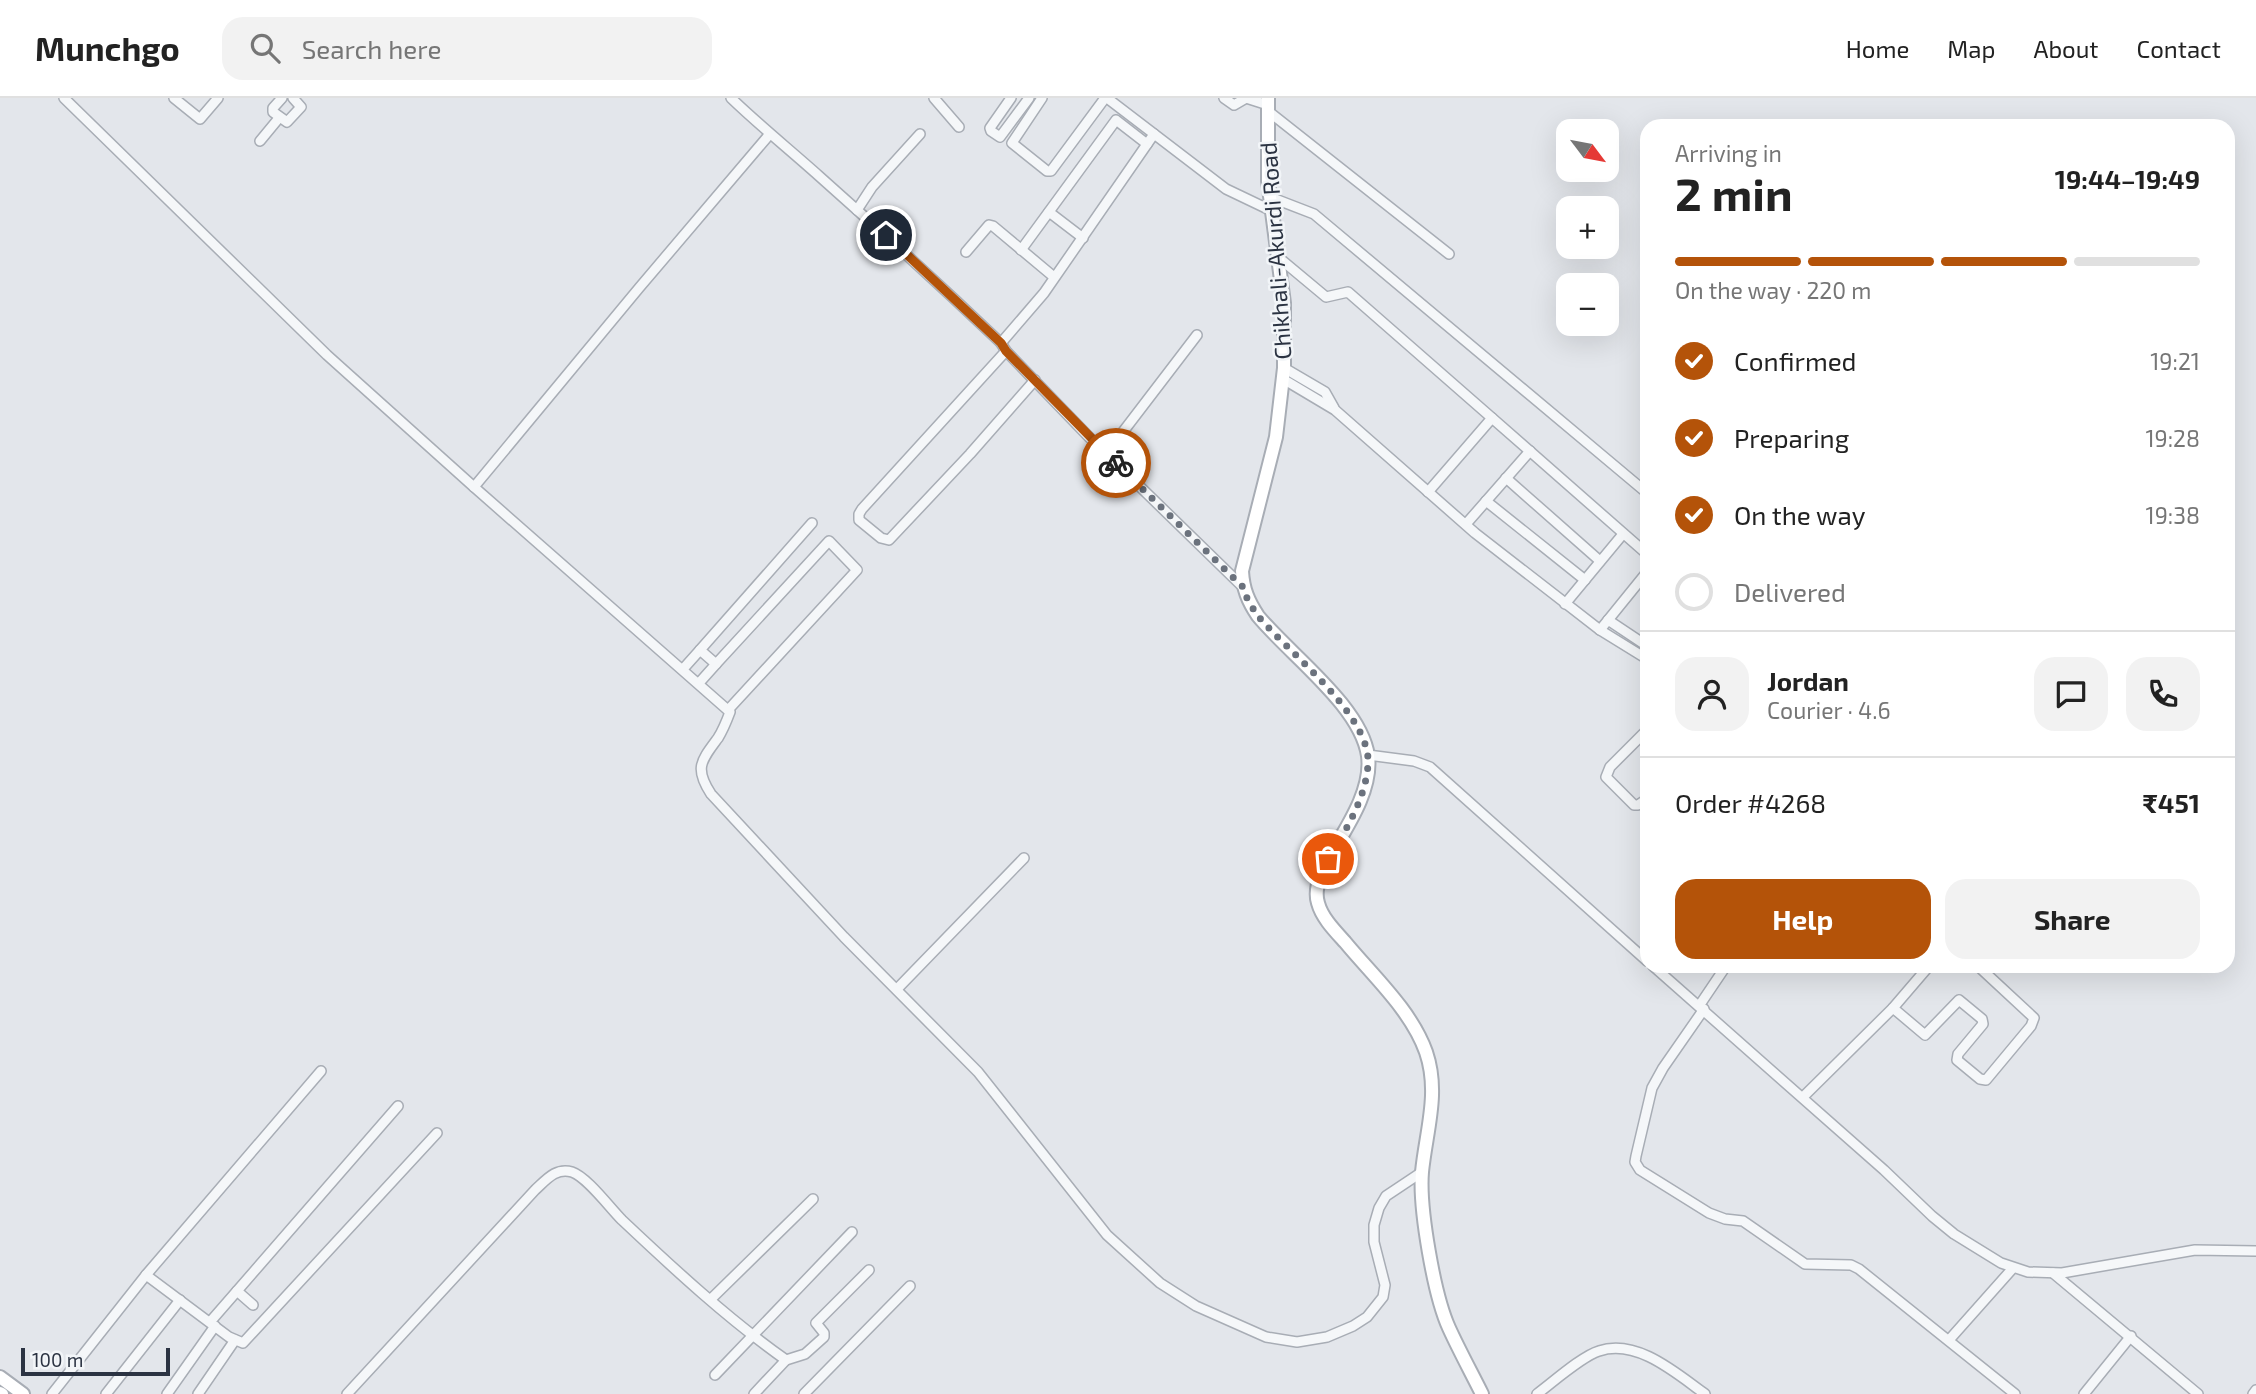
<!DOCTYPE html>
<meta charset="utf-8">
<style>
body{margin:0;font-family:"Exo 2",sans-serif;background:#f2f2f2;color:#222;height:100vh;display:flex;flex-direction:column;font-size:26px;white-space:nowrap}
*{box-sizing:border-box;margin:0}
p{font-size:23px;color:#767676}
.icon{flex:none;width:38px;height:38px;fill:none;stroke:currentColor;stroke-width:2;stroke-linecap:round;stroke-linejoin:round}
.map{position:relative;flex:1;overflow:hidden}
.panel{position:absolute;left:1640px;top:21px;width:595px;height:854px;display:flex;flex-direction:column;background:#fff;border-radius:21px;box-shadow:0 7px 28px #0002}
.panel>*{flex:none}
.needle{width:46px;rotate:122deg}
.controls{position:absolute;left:1556px;top:21px;display:grid;gap:14px}
.controls a{display:grid;place-items:center;width:63px;height:63px;border-radius:14px;background:#fff;box-shadow:0 7px 28px #0002;font-size:35px}
.scale{position:absolute;left:21px;bottom:18px;width:149px;box-sizing:border-box;padding-left:7px;border:4px solid #2b3342;border-top:0;font-size:19px;line-height:24px;white-space:nowrap;color:#2b3342;-webkit-text-stroke:5px #f2f5f8;paint-order:stroke}
.pin{position:absolute;display:grid;place-items:center;width:60px;height:60px;color:#fff;margin:-30px;border:4px solid #fff;border-radius:50%;box-shadow:0 2px 7px #0007}
.courier{position:absolute;display:grid;place-items:center;width:70px;height:70px;margin:-35px;border:5px solid #b45309;border-radius:50%;background:#fff;color:#222;box-shadow:0 2px 9px #0007}
.summary em{font-style:normal;font-weight:700}
.summary div{display:flex;flex-direction:column-reverse}
.summary{display:flex;align-items:center;justify-content:space-between;height:119px;padding:0 35px}
h1{font-size:46px;font-weight:700;line-height:52px}
.bar{display:grid;grid-template-columns:repeat(4,1fr);gap:10px 7px;align-content:center;height:84px;padding:0 35px}
.bar i{height:9px;border-radius:5px;background:#e0e0e0}
.bar .on{background:#b45309}
.bar p{grid-column:span 4}
.line{display:flex;align-items:center;gap:18px;padding:0 35px;border-top:2px solid #e0e0e0}
.line div{flex:1}
.round{display:grid;place-items:center;flex:none;width:74px;height:74px;border-radius:21px;background:#f2f2f2}
ol{padding:0 35px;list-style:none}
li{display:flex;align-items:center;gap:21px;height:77px}
li p{margin-inline-start:auto}
li .icon{padding:7px;border-radius:50%;background:#b45309;color:#fff;stroke-width:4}
li:last-child{color:#767676}
li i{width:38px;height:38px;border:4px solid #e0e0e0;border-radius:50%}
.action{display:flex;gap:14px;margin-top:auto;padding:14px 35px}
.action a{flex:1;height:80px;border-radius:21px;background:#b45309;color:#fff;font-size:28px;font-weight:700;line-height:80px;text-align:center}
.action a+a{background:#f2f2f2;color:#222}
header{display:flex;align-items:center;gap:42px;box-sizing:border-box;height:98px;padding:0 35px;background:#fff;border-bottom:2px solid #e0e0e0}
header strong{font-size:33px}
nav{display:flex;gap:38px;margin-inline-start:auto;font-size:24px}
.search{width:490px;height:63px;background:#f2f2f2;display:flex;align-items:center;gap:18px;box-sizing:border-box;padding:0 24px;border-radius:21px;color:#767676;font-size:26px}
.map>svg:first-child{display:block}
.lines{fill:none;stroke-linecap:round;stroke-linejoin:round}
.street-casing{stroke:#a8adb5;stroke-width:12}
.secondary-casing{stroke:#a8adb5;stroke-width:16}
.street{stroke:#f5f7f9;stroke-width:9}
.secondary{stroke:#fff;stroke-width:12}
.done{stroke:#6b727d;stroke-width:7;stroke-dasharray:0 12.6}
.route{stroke:#b45309;stroke-width:9}
.labels{text-anchor:middle;dominant-baseline:central;stroke-width:5;stroke-linejoin:round;paint-order:stroke}
.street-label{font-size:23px;fill:#2b3342;stroke:#f2f5f8}
</style>
<header>
<strong>Munchgo</strong>
<div class="search"><svg class="icon" aria-label="search" viewBox="0 0 24 24"><circle cx="10" cy="10" r="6"/><path d="M15 15l6 6"/></svg>Search here</div>
<nav><a>Home</a><a>Map</a><a>About</a><a>Contact</a></nav>
</header>
<div class="map">
<svg width="2256" height="1296" viewBox="0 0 2256 1296">
<rect width="100%" height="100%" fill="#e3e6eb"/>
<g class="lines">
<defs>
<g id="street">
<path d="M64 0 327 257 474 389 730 614C727 622 723 632 718 640 701 663 694 670 711 696L844 839 978 974 1107 1137 1160 1185 1196 1208 1266 1239 1297 1244 1327 1239 1353 1228 1367 1219 1383 1199 1385 1187 1374 1144V1127L1379 1110 1386 1098 1422 1074"/>
<path d="M174 0 200 21 218 0"/>
<path d="M282 0 273 10V14L287 24 301 9 293 0"/>
<path d="M731 0C759 27 790 52 819 78 881 133 941 188 1001 245L1006 253 1090 340 1243 489"/>
<path d="M934 0 959 29"/>
<path d="M1011 0 990 30 991 33 1000 39 1029 0"/>
<path d="M1042 0 1012 45 1047 73H1051L1105 0"/>
<path d="M1107 0 1226 91 1272 113"/>
<path d="M1224 0 1234 7 1246 0 1268 7"/>
<path d="M1268 13 1449 156"/>
<path d="M260 43 279 20"/>
<path d="M1270 99 1314 116 1647 395"/>
<path d="M857 112 872 89 920 36"/>
<path d="M1049 114 1083 140"/>
<path d="M1021 152 1116 22 1147 46"/>
<path d="M966 154 989 127 993 128 1054 179"/>
<path d="M1278 159 1326 199 1348 194 1492 320"/>
<path d="M1001 245 1044 195 1154 36"/>
<path d="M1006 253 862 411 859 416V422L881 440 889 442 970 356 1035 282"/>
<path d="M1284 270 1325 294 1334 310"/>
<path d="M1283 281 1335 312 1475 435 1600 532 1647 561"/>
<path d="M1106 356 1197 237"/>
<path d="M1506 380 1600 463"/>
<path d="M474 389 639 190 769 37"/>
<path d="M1428 394 1492 320 1647 456"/>
<path d="M1486 403 1585 482"/>
<path d="M1466 426 1530 353"/>
<path d="M1565 506 1623 436"/>
<path d="M1608 522 1647 548"/>
<path d="M1600 532 1647 474"/>
<path d="M716 566 829 443 857 472 728 612"/>
<path d="M683 571 700 552"/>
<path d="M699 585 716 566 700 552 812 425"/>
<path d="M1647 632 1610 669 1606 679 1634 707H1638L1647 701"/>
<path d="M1368 657 1414 663 1430 669 1647 863"/>
<path d="M1653 868 1884 1072 1932 1118 1954 1136 2001 1165 2028 1174 2062 1175 2195 1152 2256 1153"/>
<path d="M897 891 1024 760"/>
<path d="M1699 908 1726 868"/>
<path d="M1893 910 1929 868"/>
<path d="M1704 911 1663 970 1652 990 1636 1058 1635 1064 1640 1072 1709 1115 1725 1121 1743 1123 1805 1166 1851 1167 1859 1171 2015 1296"/>
<path d="M1803 999 1893 910 1925 937 1959 902 1982 921 1983 926 1958 956 1957 962 1980 981 1986 982 2031 928 2034 920 1978 868"/>
<path d="M2053 1175 2198 1296"/>
<path d="M146 1177 229 1239 243 1245 437 1035"/>
<path d="M237 1193 253 1207"/>
<path d="M711 1201 813 1101"/>
<path d="M210 1224 398 1008"/>
<path d="M1949 1242 2013 1170"/>
<path d="M715 1277 852 1134"/>
<path d="M52 1296 146 1177 321 973"/>
<path d="M106 1296 180 1202"/>
<path d="M167 1296 215 1228"/>
<path d="M198 1296 235 1242"/>
<path d="M347 1296 535 1092C546 1082 556 1069 572 1074 587 1079 610 1110 622 1122 674 1171 728 1221 786 1262"/>
<path d="M754 1296 786 1262 805 1256 824 1239V1235L816 1225 869 1172"/>
<path d="M804 1296 910 1188"/>
<path d="M1537 1296C1552 1285 1582 1258 1599 1253 1637 1240 1677 1276 1705 1296"/>
<path d="M2084 1296 2131 1238"/>
<path d="M2253 1296 2256 1292"/>
</g>
<g id="secondary">
<path d="M1268 0V83L1284 205V270L1276 339 1242 473C1243 491 1248 503 1258 518 1290 557 1361 608 1368 658 1372 688 1352 721 1337 746 1328 762 1312 786 1318 805 1322 820 1335 833 1345 844 1373 878 1411 912 1426 954 1440 995 1426 1033 1422 1074 1419 1110 1434 1197 1449 1230 1459 1252 1471 1274 1482 1296"/>
<path d="M0 1279 23 1296"/>
<path d="M0 1295 2 1296"/>
</g>
</defs>
<use href="#street" class="street-casing"/>
<use href="#secondary" class="secondary-casing"/>
<use href="#street" class="street"/>
<use href="#secondary" class="secondary"/>
</g>
<g class="lines">
<path class="done" d="M1116 365 1243 489 1248 503 1258 518C1289 555 1372 618 1368 667 1365 702 1346 732 1328 761"/>
<path class="route" d="M886 137 1001 245 1006 253 1116 365"/>
</g>
<g class="labels">
<g class="street-label">
<text transform="translate(1275 153) rotate(-94)">Chikhali-Akurdi Road</text>
</g>
</g>
</svg>
<div class="controls">
<a><svg class="needle" viewBox="-14 -14 28 28"><path d="M0-13l5 13h-10z" fill="#e53935"/><path d="M0 13l5-13h-10z" fill="#767676"/></svg></a>
<a>+</a>
<a>−</a>
</div>
<div class="scale">100 m</div>
<div class="pin" style="left:1328px;top:761px;background:#ea580c"><svg class="icon" aria-label="bag" viewBox="0 0 24 24"><path d="M5 8h14l-1 12H6zM9 8a3 3 0 0 1 6 0"/></svg></div>
<div class="pin" style="left:886px;top:137px;background:#1f2937"><svg class="icon" aria-label="home" viewBox="0 0 24 24"><path d="M3 11l9-7 9 7M6 9v11h12V9"/></svg></div>
<div class="courier" style="left:1116px;top:365px"><svg class="icon" aria-label="bike" viewBox="0 0 24 24"><circle cx="6" cy="16" r="4"/><circle cx="18" cy="16" r="4"/><path d="M6 16l4-8h5l3 8M10 8l3 8H6M13 5h3"/></svg></div>
<section class="panel">
<div class="summary"><div><h1>2 min</h1><p>Arriving in</p></div><em>19:44–19:49</em></div>
<div class="bar"><i class="on"></i><i class="on"></i><i class="on"></i><i></i><p>On the way · 220 m</p></div>
<ol>
<li><svg class="icon" aria-label="check" viewBox="0 0 24 24"><path d="M5 12l5 5 9-10"/></svg>Confirmed<p>19:21</p></li>
<li><svg class="icon" aria-label="check" viewBox="0 0 24 24"><path d="M5 12l5 5 9-10"/></svg>Preparing<p>19:28</p></li>
<li><svg class="icon" aria-label="check" viewBox="0 0 24 24"><path d="M5 12l5 5 9-10"/></svg>On the way<p>19:38</p></li>
<li><i></i>Delivered</li>
</ol>
<div class="line" style="height:126px"><a class="round"><svg class="icon" aria-label="person" viewBox="0 0 24 24"><circle cx="12" cy="8" r="4"/><path d="M4 21q1-7 8-7t8 7"/></svg></a><div><b>Jordan</b><p>Courier · 4.6</p></div><a class="round"><svg class="icon" aria-label="chat" viewBox="0 0 24 24"><path d="M4 5h16v11H9l-5 4z"/></svg></a><a class="round"><svg class="icon" aria-label="phone" viewBox="0 0 24 24"><path d="M5 4h4l2 5-3 2q2 4 5 5l2-3 5 2v4C11 20 4 13 5 4z"/></svg></a></div>
<div class="line" style="height:91px"><div>Order #4268</div><b>₹451</b></div>
<div class="action"><a>Help</a><a>Share</a></div>
</section>
</div>
